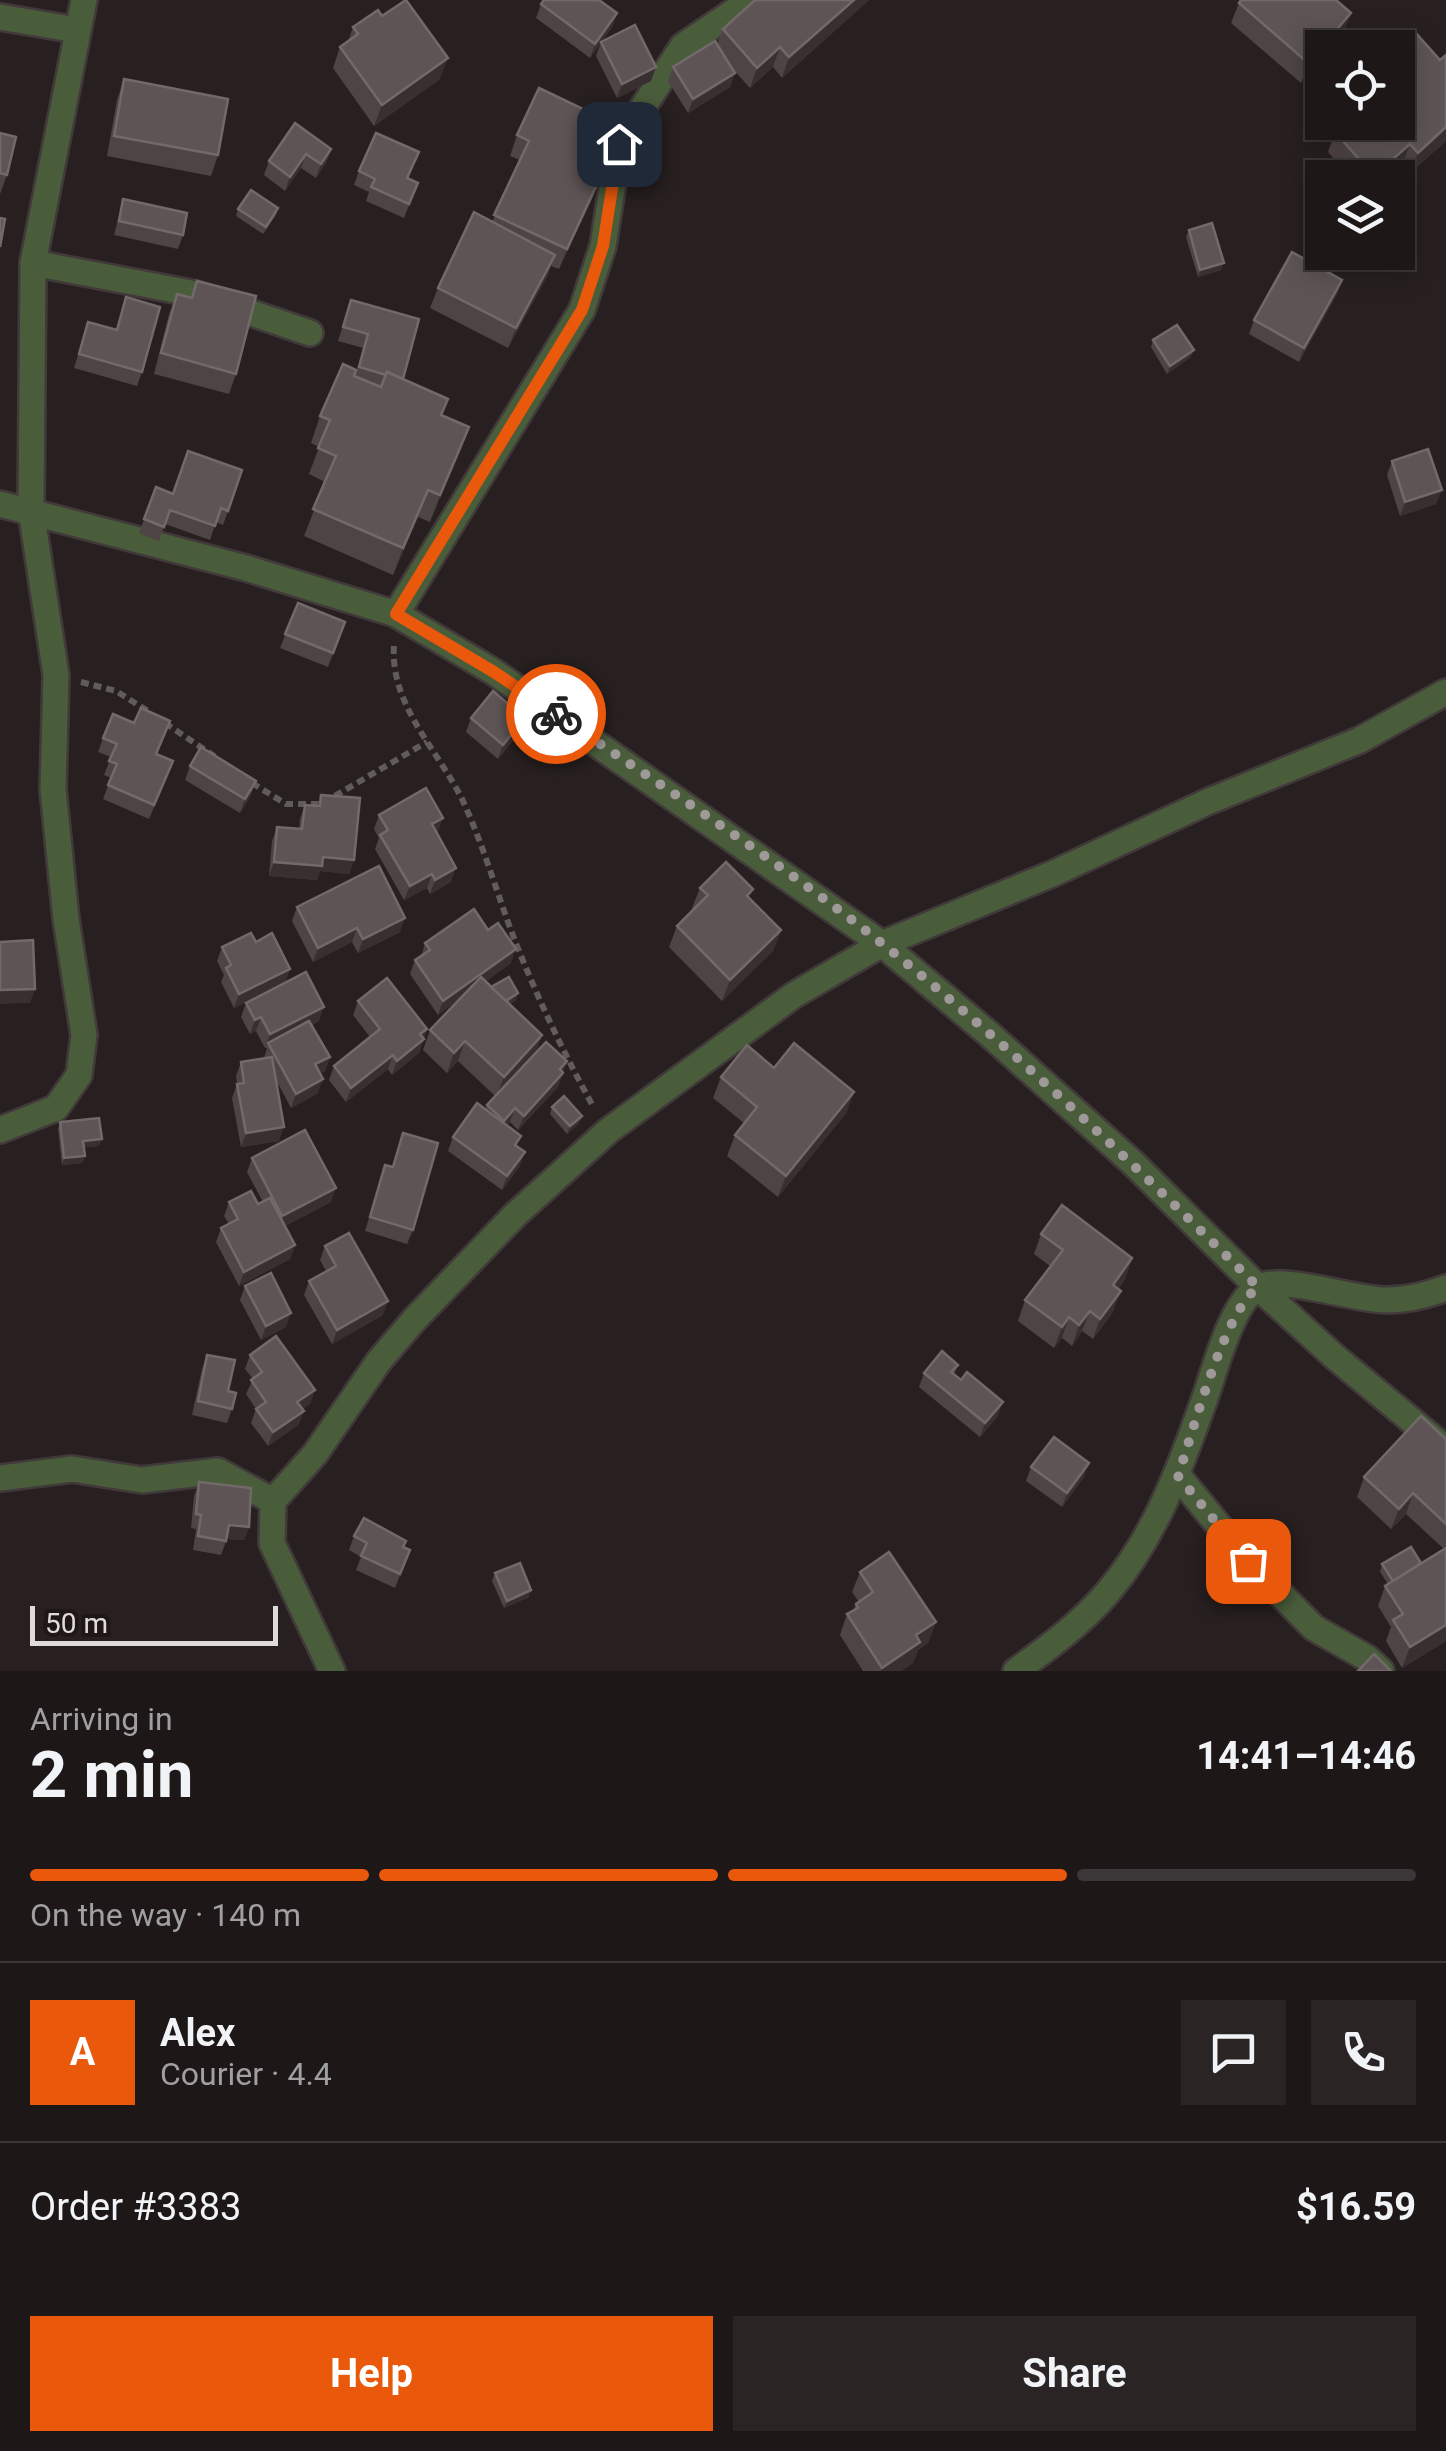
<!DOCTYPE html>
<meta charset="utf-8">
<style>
body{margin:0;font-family:Roboto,sans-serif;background:#2a2425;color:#f1f3f6;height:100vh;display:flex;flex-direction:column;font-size:38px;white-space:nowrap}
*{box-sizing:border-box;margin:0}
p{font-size:32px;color:#a09fa2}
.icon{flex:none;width:55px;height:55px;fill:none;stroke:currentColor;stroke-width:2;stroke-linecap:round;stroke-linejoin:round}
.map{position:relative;height:1671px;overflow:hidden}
.drawer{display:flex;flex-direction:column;background:#1d1718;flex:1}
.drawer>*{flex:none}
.controls{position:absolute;left:1305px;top:30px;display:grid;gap:20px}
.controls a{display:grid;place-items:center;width:110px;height:110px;border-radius:0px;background:#1d1718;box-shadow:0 5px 25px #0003,0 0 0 2px #3b3637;font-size:50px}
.scale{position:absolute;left:30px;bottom:25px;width:248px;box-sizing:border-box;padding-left:10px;border:5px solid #e0dadb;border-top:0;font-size:28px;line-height:35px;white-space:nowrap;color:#e0dadb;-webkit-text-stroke:8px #1e1617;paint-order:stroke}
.pin{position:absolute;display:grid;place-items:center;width:85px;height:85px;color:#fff;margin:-42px;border-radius:20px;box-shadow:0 5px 15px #0006}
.courier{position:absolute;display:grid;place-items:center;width:100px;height:100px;margin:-50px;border:8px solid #ea580c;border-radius:50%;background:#fff;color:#222;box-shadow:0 2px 12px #0007}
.head em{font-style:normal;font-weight:700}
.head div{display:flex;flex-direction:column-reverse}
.head{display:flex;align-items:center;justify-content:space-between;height:170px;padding:0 30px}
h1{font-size:65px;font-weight:700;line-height:75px}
.bar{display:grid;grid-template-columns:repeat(4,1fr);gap:15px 10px;align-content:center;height:120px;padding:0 30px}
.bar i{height:12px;border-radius:8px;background:#3b3637}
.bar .on{background:#ea580c}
.bar p{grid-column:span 4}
.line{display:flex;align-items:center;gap:25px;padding:0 30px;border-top:2px solid #3b3637}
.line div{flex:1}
.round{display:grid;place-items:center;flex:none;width:105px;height:105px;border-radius:0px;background:#2a2425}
.primary-button{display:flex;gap:20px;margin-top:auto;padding:20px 30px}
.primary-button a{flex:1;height:115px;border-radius:0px;background:#ea580c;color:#fff;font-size:40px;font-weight:700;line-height:115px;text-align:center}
.primary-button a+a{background:#2a2425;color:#f1f3f6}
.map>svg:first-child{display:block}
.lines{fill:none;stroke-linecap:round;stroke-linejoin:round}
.minor-casing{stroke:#41393a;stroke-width:30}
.path{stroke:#625b5c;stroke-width:6;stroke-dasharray:8 5;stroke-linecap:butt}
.minor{stroke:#4a5d3b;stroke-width:25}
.wall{fill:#4e4445}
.shaded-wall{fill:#382f30}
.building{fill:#5e5455;stroke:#72696a;stroke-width:2.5}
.done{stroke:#9f999a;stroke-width:10;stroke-dasharray:0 18}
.route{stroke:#ea580c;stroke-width:12}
</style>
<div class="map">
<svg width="1446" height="1671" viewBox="0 0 1446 1671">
<rect width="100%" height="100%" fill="#271f20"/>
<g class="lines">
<defs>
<g id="minor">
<path d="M0 17 77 30"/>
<path d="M33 263 196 294 310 333"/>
<path d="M0 504 246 568 396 614 494 672 882 944 989 1034 1134 1164 1258 1287 1335 1357 1446 1449"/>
<path d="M396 614 582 310 603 246 619 144 683 46 751 0"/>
<path d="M0 1130 56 1108 79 1075 84 1035 66 919 53 789 56 675 31 510 33 263 84 0"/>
<path d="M1178 1476 1248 1561 1314 1628 1367 1658 1381 1671"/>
<path d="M0 1478 72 1469 142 1480 218 1471 273 1501 272 1543 332 1671"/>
<path d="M273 1501 315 1454 379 1361 414 1320 515 1215 608 1131 794 995 882 944 1052 874 1207 802 1360 740 1446 692"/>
<path d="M1016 1671C1049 1647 1082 1623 1108 1592 1156 1536 1182 1463 1206 1395 1215 1369 1233 1299 1259 1287 1284 1275 1354 1300 1387 1300 1406 1300 1428 1295 1446 1288"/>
</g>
</defs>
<use href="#minor" class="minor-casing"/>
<g class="path">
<path d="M394 646C390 704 436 748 461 797 483 843 497 894 515 941 538 999 564 1054 594 1108"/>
<path d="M81 682 116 691 151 713"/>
<path d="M165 723 217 758"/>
<path d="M252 783 286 804H321L427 742"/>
</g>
<use href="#minor" class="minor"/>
</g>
<g class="wall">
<path d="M755 0H869L782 78 773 67 750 88 730 66 735 73 730 87 688 113 668 81 673 67 717 45 723 29Z"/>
<path d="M1239 3 1343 34 1332 48H1322L1301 83 1231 23Z"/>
<path d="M541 4 617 13 612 27 590 58 536 18Z"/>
<path d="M382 16 440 79 374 126 333 68 340 47 348 42 353 27Z"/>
<path d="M601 42 651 81 617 98 596 56Z"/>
<path d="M1440 60 1446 141 1410 173 1402 165 1388 178H1350L1328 152 1335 132Z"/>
<path d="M124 79 218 155 211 176 107 156 117 100Z"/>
<path d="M623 128 616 148 559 269 551 266 548 275 508 348 430 308 438 288 492 222 520 160 510 156 517 135Z"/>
<path d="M0 133 7 175 0 194Z"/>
<path d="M331 149 326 163 316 178 301 168 285 191 264 175 269 161Z"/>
<path d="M419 152 408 179 418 183 404 218 366 201 369 192 354 185 359 171Z"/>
<path d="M123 199 183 235 178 249 114 235Z"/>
<path d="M278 208 276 215 263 234 236 216 238 209Z"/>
<path d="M1189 230 1221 270 1198 277 1186 237Z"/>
<path d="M1342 280 1337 294 1299 362 1249 334 1254 320Z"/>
<path d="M197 281 236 374 229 394 154 374 169 314 177 294 191 297Z"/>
<path d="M126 297 142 372 137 386 74 368 88 322 116 330Z"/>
<path d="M351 300 403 379 448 399 442 415 469 427 430 522 418 517 393 575 304 536 325 482 309 474 319 447 311 443 320 416 354 376H355L363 348 338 341Z"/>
<path d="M1153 340 1191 357 1167 374 1151 347Z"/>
<path d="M1392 461 1436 504 1400 516 1387 475Z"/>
<path d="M156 487 228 511 223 525 216 522 210 540 165 524 159 541 139 533Z"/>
<path d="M298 603 345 622 328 667 280 648Z"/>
<path d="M471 718 520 732 498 759 466 732Z"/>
<path d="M103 738 157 754 173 761 149 819 103 799 111 778 104 775 111 757 98 752Z"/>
<path d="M190 766 251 795 240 813 185 780Z"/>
<path d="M321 795 354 860 349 874 320 871 317 880 269 876 272 841 277 827 299 829 300 819 305 805 317 806Z"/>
<path d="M379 815 438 832 436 833 451 882 430 894 427 888 404 900 375 849 379 838 374 829Z"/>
<path d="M700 888 781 930 773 951 722 1001 669 947 677 926 694 910 692 908Z"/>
<path d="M297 907 400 932 358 953 352 942 313 962 292 921Z"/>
<path d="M256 942 290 969 285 983 234 1008 221 982 224 975 217 961 222 947Z"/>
<path d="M425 943 511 963 486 981 491 987 516 1000 510 1004 542 1035 536 1052 567 1061 558 1087 518 1130 510 1122 507 1126 517 1146 520 1166 502 1190 448 1151 453 1137 485 1109 487 1105 495 1096 458 1061 447 1073 423 1050 430 1030 458 1000 438 1015 410 974 415 960 421 957Z"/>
<path d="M358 1001 427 1029 419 1053 392 1075 388 1069 346 1102 329 1080 334 1066 370 1037 353 1015Z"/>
<path d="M246 1003 319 1021 312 1025 330 1057 325 1071 320 1073 318 1093 291 1108 276 1080 279 1141 241 1147 232 1098 237 1084 236 1076 241 1062 264 1058 267 1048H265L256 1031 250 1034 241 1017Z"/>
<path d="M774 1068 847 1112 778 1197 727 1156 735 1135 744 1123 713 1098 721 1077Z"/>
<path d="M552 1107 582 1116 579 1123 567 1134 550 1114Z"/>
<path d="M60 1122 99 1146 84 1147 85 1156 82 1163 62 1165 58 1129Z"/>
<path d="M403 1133 413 1230 407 1244 365 1231 385 1165 392 1167Z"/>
<path d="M252 1158 331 1202 285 1226 295 1245 290 1259 239 1286 216 1242 221 1228 229 1224 224 1216 229 1202 258 1204 263 1202 247 1172Z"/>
<path d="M1041 1234 1132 1258 1125 1279 1118 1289 1113 1312 1093 1339 1082 1331 1072 1346 1062 1338 1054 1348 1018 1321 1025 1300 1050 1266 1034 1254Z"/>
<path d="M325 1246 383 1315 332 1344 304 1295 309 1281 326 1271 320 1260Z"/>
<path d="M245 1286 286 1327 261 1340 240 1300Z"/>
<path d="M207 1355 228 1391 232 1409 227 1423 192 1415 202 1369Z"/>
<path d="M250 1355 315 1390 310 1404 302 1409 304 1411 298 1425 268 1446 251 1423 256 1409 246 1394 253 1379 245 1369Z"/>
<path d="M958 1365 954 1375 998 1416 980 1437 919 1387 924 1373Z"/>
<path d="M1446 1439V1641L1402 1668 1386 1641 1391 1627 1378 1606 1385 1586 1388 1584 1380 1572 1382 1564 1421 1563 1444 1549 1406 1514 1391 1529 1357 1497 1364 1477Z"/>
<path d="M1031 1467 1084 1477 1062 1507 1026 1481Z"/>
<path d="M199 1482 249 1527 244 1540 227 1539 221 1555 193 1550 196 1529 191 1528 194 1496Z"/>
<path d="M354 1536 406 1541 404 1547 410 1550 395 1588 356 1570 361 1557 349 1550Z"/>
<path d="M860 1572 936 1622 928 1643 918 1650 913 1663 901 1671H863L840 1635 847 1614 853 1610 856 1604 859 1602 852 1592Z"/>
<path d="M495 1573 529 1597 504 1608 492 1581Z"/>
</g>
<g class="shaded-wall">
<path d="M854 0H869L782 78 789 57Z"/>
<path d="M617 13 612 27 590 58 595 44Z"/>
<path d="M1351 13 1343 34 1332 48H1322V58L1301 83 1308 63Z"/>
<path d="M780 47 773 67 750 88 757 68Z"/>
<path d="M448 58 440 79 374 126 382 105Z"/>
<path d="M656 67 651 81 617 98 622 84Z"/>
<path d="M735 73 730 87 688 113 693 99Z"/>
<path d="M1446 127V141L1410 173 1418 153Z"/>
<path d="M623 128 616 148 559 269 567 249Z"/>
<path d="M1410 144 1402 165 1388 178H1374Z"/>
<path d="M331 149 326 163 316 178 321 164Z"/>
<path d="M306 154 301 168 285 191 290 177Z"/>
<path d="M555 255 548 275 508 348 516 328Z"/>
<path d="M1224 263 1221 270 1198 277 1200 270Z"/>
<path d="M1342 280 1337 294 1299 362 1304 348Z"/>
<path d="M1194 350 1191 357 1167 374 1170 366Z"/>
<path d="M469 427 459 454 430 522 440 495Z"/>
<path d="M428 490 418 517 393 575 403 548Z"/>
<path d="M1442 490 1436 504 1400 516 1405 502Z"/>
<path d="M525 718 520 732 498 759 503 745Z"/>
<path d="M256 781 251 795 240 813 245 799Z"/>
<path d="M443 818 438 832 427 838 432 824Z"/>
<path d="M323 857 354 860 349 874 320 871 317 880 269 876 274 862Z"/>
<path d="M456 868 451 882 430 894 435 880Z"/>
<path d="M432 874 427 888 404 900 410 886Z"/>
<path d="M405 918 400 932 358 953 363 939Z"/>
<path d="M357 928 352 942 313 962 318 948Z"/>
<path d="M781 930 773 951 722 1001 730 980Z"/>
<path d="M516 949 511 963 438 1015 443 1001Z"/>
<path d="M290 969 285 983 234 1008 239 994Z"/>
<path d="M35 989 30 1003 0 1004V990Z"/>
<path d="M518 993 516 1000 493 1014 496 1007Z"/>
<path d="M324 1007 319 1021 270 1046 268 1043 265 1048 270 1034Z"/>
<path d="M261 1017 256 1031 250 1034 255 1020Z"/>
<path d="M427 1029 419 1053 392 1075 397 1061 420 1034Z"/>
<path d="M542 1035 535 1056 496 1098 504 1077Z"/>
<path d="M465 1041 458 1061 447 1073 454 1053Z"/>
<path d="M393 1055 388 1069 346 1102 351 1088Z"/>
<path d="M330 1057 325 1071 310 1078 315 1064Z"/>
<path d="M567 1061 558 1087 518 1130 524 1116Z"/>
<path d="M323 1079 318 1093 291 1108 296 1094Z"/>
<path d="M854 1092 847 1112 778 1197 786 1176Z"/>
<path d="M515 1108 510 1122 499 1135 504 1121Z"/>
<path d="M582 1116 579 1123 567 1134 570 1126Z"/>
<path d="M284 1127 279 1141 241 1147 246 1133Z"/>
<path d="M102 1139 99 1146 81 1148 83 1141Z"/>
<path d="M525 1152 520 1166 502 1190 507 1176Z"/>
<path d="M85 1156 82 1163 62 1165 64 1158Z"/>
<path d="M336 1188 331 1202 277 1230 282 1216Z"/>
<path d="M295 1245 290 1259 239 1286 244 1272Z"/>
<path d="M1132 1258 1125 1279 1105 1306 1113 1285Z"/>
<path d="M1121 1291 1113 1312 1093 1339 1100 1319Z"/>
<path d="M388 1301 383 1315 332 1344 337 1330Z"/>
<path d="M1090 1311 1082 1331 1072 1346 1079 1325Z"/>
<path d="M291 1313 286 1327 261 1340 266 1326Z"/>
<path d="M1069 1317 1062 1338 1054 1348 1062 1327Z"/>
<path d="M315 1390 310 1404 292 1416 297 1402Z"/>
<path d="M1003 1402 998 1416 980 1437 985 1423Z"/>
<path d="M304 1411 298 1425 268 1446 273 1432Z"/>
<path d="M1089 1463 1084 1477 1062 1507 1067 1493Z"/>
<path d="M1413 1493 1406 1514 1391 1529 1399 1509Z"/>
<path d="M229 1525 249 1527 244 1540 224 1539Z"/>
<path d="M531 1590 529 1597 504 1608 507 1601Z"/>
<path d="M936 1622 928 1643 918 1650 913 1663 901 1671H881L882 1668 916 1635Z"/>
<path d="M1446 1625V1641L1402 1668 1410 1647Z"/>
</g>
<g class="building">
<path d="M406 0 448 58 382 105 340 47 358 34 353 27 378 10 382 16Z"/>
<path d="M544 0H599L617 13 595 44 541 4Z"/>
<path d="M755 0H854L789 57 780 47 757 68 723 29Z"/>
<path d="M1241 0H1336L1351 13 1308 63 1239 3Z"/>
<path d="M635 25 656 67 622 84 601 42Z"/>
<path d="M1415 32 1440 60 1446 55V127L1418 153 1410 144 1374 176 1335 132 1346 122H1398L1397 48Z"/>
<path d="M715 41 735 73 693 99 673 67Z"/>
<path d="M124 79 228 99 218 155 114 136Z"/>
<path d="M539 88 623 128 567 249 494 215 529 141 517 135Z"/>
<path d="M295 123 331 149 321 164 306 154 290 177 269 161Z"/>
<path d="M0 133 16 137 7 175 0 173Z"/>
<path d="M376 133 419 152 407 178 418 183 409 204 371 187 375 179 359 171Z"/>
<path d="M251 190 278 208 266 227 238 209Z"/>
<path d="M123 199 187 213 183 235 119 221Z"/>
<path d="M474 212 555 255 516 328 438 288Z"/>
<path d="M0 218 5 219 0 247Z"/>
<path d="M1212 223 1224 263 1200 270 1189 230Z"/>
<path d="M1292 252 1342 280 1304 348 1254 320Z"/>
<path d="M197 281 256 296 236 374 161 353 177 294 192 298Z"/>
<path d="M126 297 160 307 142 372 79 354 88 322 117 330Z"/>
<path d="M351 300 419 319 403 379 387 372 386 375 359 367 368 334 343 327Z"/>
<path d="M1177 325 1194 350 1170 366 1153 340Z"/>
<path d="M343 364 356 370 354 376 381 387 387 372 448 399 441 415 469 427 440 495 428 490 403 548 313 509 336 456 318 448 330 420 320 416Z"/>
<path d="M1428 449 1442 490 1405 502 1392 461Z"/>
<path d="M188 451 242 470 228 511 221 508 215 526 170 510 164 527 144 519 156 487 173 494Z"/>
<path d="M298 603 345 622 333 653 285 634Z"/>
<path d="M493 691 525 718 503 745 471 718Z"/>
<path d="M141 708 170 721 156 754 173 761 154 805 108 785 117 764 109 761 117 744 103 738 113 714 134 723Z"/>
<path d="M201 747 256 781 245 799 190 766Z"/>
<path d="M426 788 443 818 432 824 456 868 435 880 432 874 410 886 380 835 388 830 379 815Z"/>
<path d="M321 795 360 798 354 860 323 857 322 866 274 862 277 827 302 829 305 805 320 806Z"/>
<path d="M726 862 753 889 747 896 781 930 730 980 677 926 708 895 700 888Z"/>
<path d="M379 866 405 918 363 939 357 928 318 948 297 907Z"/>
<path d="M474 909 488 930 498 923 516 949 443 1001 415 960 430 950 425 943Z"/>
<path d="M251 933 256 942 272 933 290 969 239 994 226 968 231 965 222 947Z"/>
<path d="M33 940 35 989 0 990V942Z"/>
<path d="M306 972 324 1007 270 1034 261 1017 255 1020 246 1003Z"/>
<path d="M481 977 542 1035 504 1077 465 1041 454 1053 430 1030Z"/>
<path d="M509 977 518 993 506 1001 491 987Z"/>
<path d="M387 978 427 1029 420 1034 424 1039 397 1061 393 1055 351 1088 334 1066 380 1029 358 1001Z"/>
<path d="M309 1021 330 1057 315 1064 323 1079 296 1094 268 1043Z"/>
<path d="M546 1042 567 1061 560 1069 563 1073 524 1116 515 1108 504 1121 487 1105Z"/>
<path d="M794 1043 854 1092 786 1176 735 1135 757 1107 721 1077 747 1045 774 1068Z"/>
<path d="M272 1057 284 1127 246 1133 237 1084 244 1083 241 1062Z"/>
<path d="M564 1096 582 1116 570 1126 552 1107Z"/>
<path d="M477 1103 521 1136 515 1145 525 1152 507 1176 453 1137Z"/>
<path d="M99 1118 102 1139 83 1141 85 1156 64 1158 60 1122Z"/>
<path d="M305 1130 336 1188 282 1216 252 1158Z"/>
<path d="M403 1133 438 1143 413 1230 370 1217 385 1165 393 1167Z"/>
<path d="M251 1191 258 1204 270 1198 295 1245 244 1272 221 1228 238 1219 229 1202Z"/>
<path d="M1062 1205 1132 1258 1113 1285 1121 1291 1100 1319 1090 1311 1079 1325 1069 1317 1062 1327 1025 1300 1063 1250 1041 1234Z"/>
<path d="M349 1233 388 1301 337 1330 309 1281 336 1266 325 1246Z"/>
<path d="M271 1273 291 1313 266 1326 245 1286Z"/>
<path d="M276 1336 315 1390 297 1402 304 1411 273 1432 256 1409 266 1402 251 1380 262 1372 250 1355Z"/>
<path d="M942 1351 958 1365 951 1372 961 1380 967 1372 1003 1402 985 1423 924 1373Z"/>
<path d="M207 1355 235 1360 228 1391 236 1393 232 1409 198 1401Z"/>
<path d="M1421 1416 1446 1439V1524L1413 1493 1399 1509 1364 1477Z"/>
<path d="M1054 1437 1089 1463 1067 1493 1031 1467Z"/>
<path d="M199 1482 251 1488 249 1527 229 1525 226 1541 198 1536 201 1515 196 1514Z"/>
<path d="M364 1518 406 1541 403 1547 410 1550 400 1574 361 1556 367 1543 354 1536Z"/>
<path d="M1411 1547 1421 1563 1393 1581 1382 1564Z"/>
<path d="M1446 1548V1625L1410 1647 1393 1620 1403 1614 1385 1586Z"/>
<path d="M889 1552 936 1622 916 1635 920 1642 882 1668 847 1614 858 1608 856 1604 873 1592 860 1572Z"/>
<path d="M520 1563 531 1590 507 1601 495 1573Z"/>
<path d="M1374 1654 1391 1671H1358Z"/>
</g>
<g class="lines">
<path class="done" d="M556 714C666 789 780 862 884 945 1016 1051 1138 1168 1258 1287 1224 1312 1193 1432 1178 1476L1248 1561"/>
<path class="route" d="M556 714 494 672 396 614 582 310 603 246 619 144"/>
</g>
</svg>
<div class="controls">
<a><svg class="icon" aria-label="locate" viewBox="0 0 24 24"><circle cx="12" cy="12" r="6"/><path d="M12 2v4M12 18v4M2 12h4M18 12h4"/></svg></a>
<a><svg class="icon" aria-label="layers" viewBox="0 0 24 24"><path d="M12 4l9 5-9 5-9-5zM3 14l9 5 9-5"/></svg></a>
</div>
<div class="scale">50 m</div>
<div class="pin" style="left:1248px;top:1561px;background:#ea580c"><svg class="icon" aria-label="bag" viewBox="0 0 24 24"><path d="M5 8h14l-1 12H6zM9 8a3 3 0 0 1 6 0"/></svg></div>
<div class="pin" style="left:619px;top:144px;background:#1f2937"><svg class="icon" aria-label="home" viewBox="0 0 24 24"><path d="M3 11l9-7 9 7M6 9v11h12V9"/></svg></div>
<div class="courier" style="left:556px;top:714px"><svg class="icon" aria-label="bike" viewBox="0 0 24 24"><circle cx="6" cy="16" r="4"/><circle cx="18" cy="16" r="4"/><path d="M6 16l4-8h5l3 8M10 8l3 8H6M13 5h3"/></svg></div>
</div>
<section class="drawer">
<div class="head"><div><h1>2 min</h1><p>Arriving in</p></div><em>14:41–14:46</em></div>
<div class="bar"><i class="on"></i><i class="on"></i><i class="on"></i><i></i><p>On the way · 140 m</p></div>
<div class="line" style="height:180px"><b class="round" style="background:#ea580c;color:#fff">A</b><div><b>Alex</b><p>Courier · 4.4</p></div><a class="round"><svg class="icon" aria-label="chat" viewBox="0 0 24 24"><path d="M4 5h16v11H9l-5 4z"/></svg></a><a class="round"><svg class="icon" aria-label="phone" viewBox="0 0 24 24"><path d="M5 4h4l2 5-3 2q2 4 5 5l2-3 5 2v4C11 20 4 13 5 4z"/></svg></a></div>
<div class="line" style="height:130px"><div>Order #3383</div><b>$16.59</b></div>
<div class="primary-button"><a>Help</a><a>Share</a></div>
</section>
